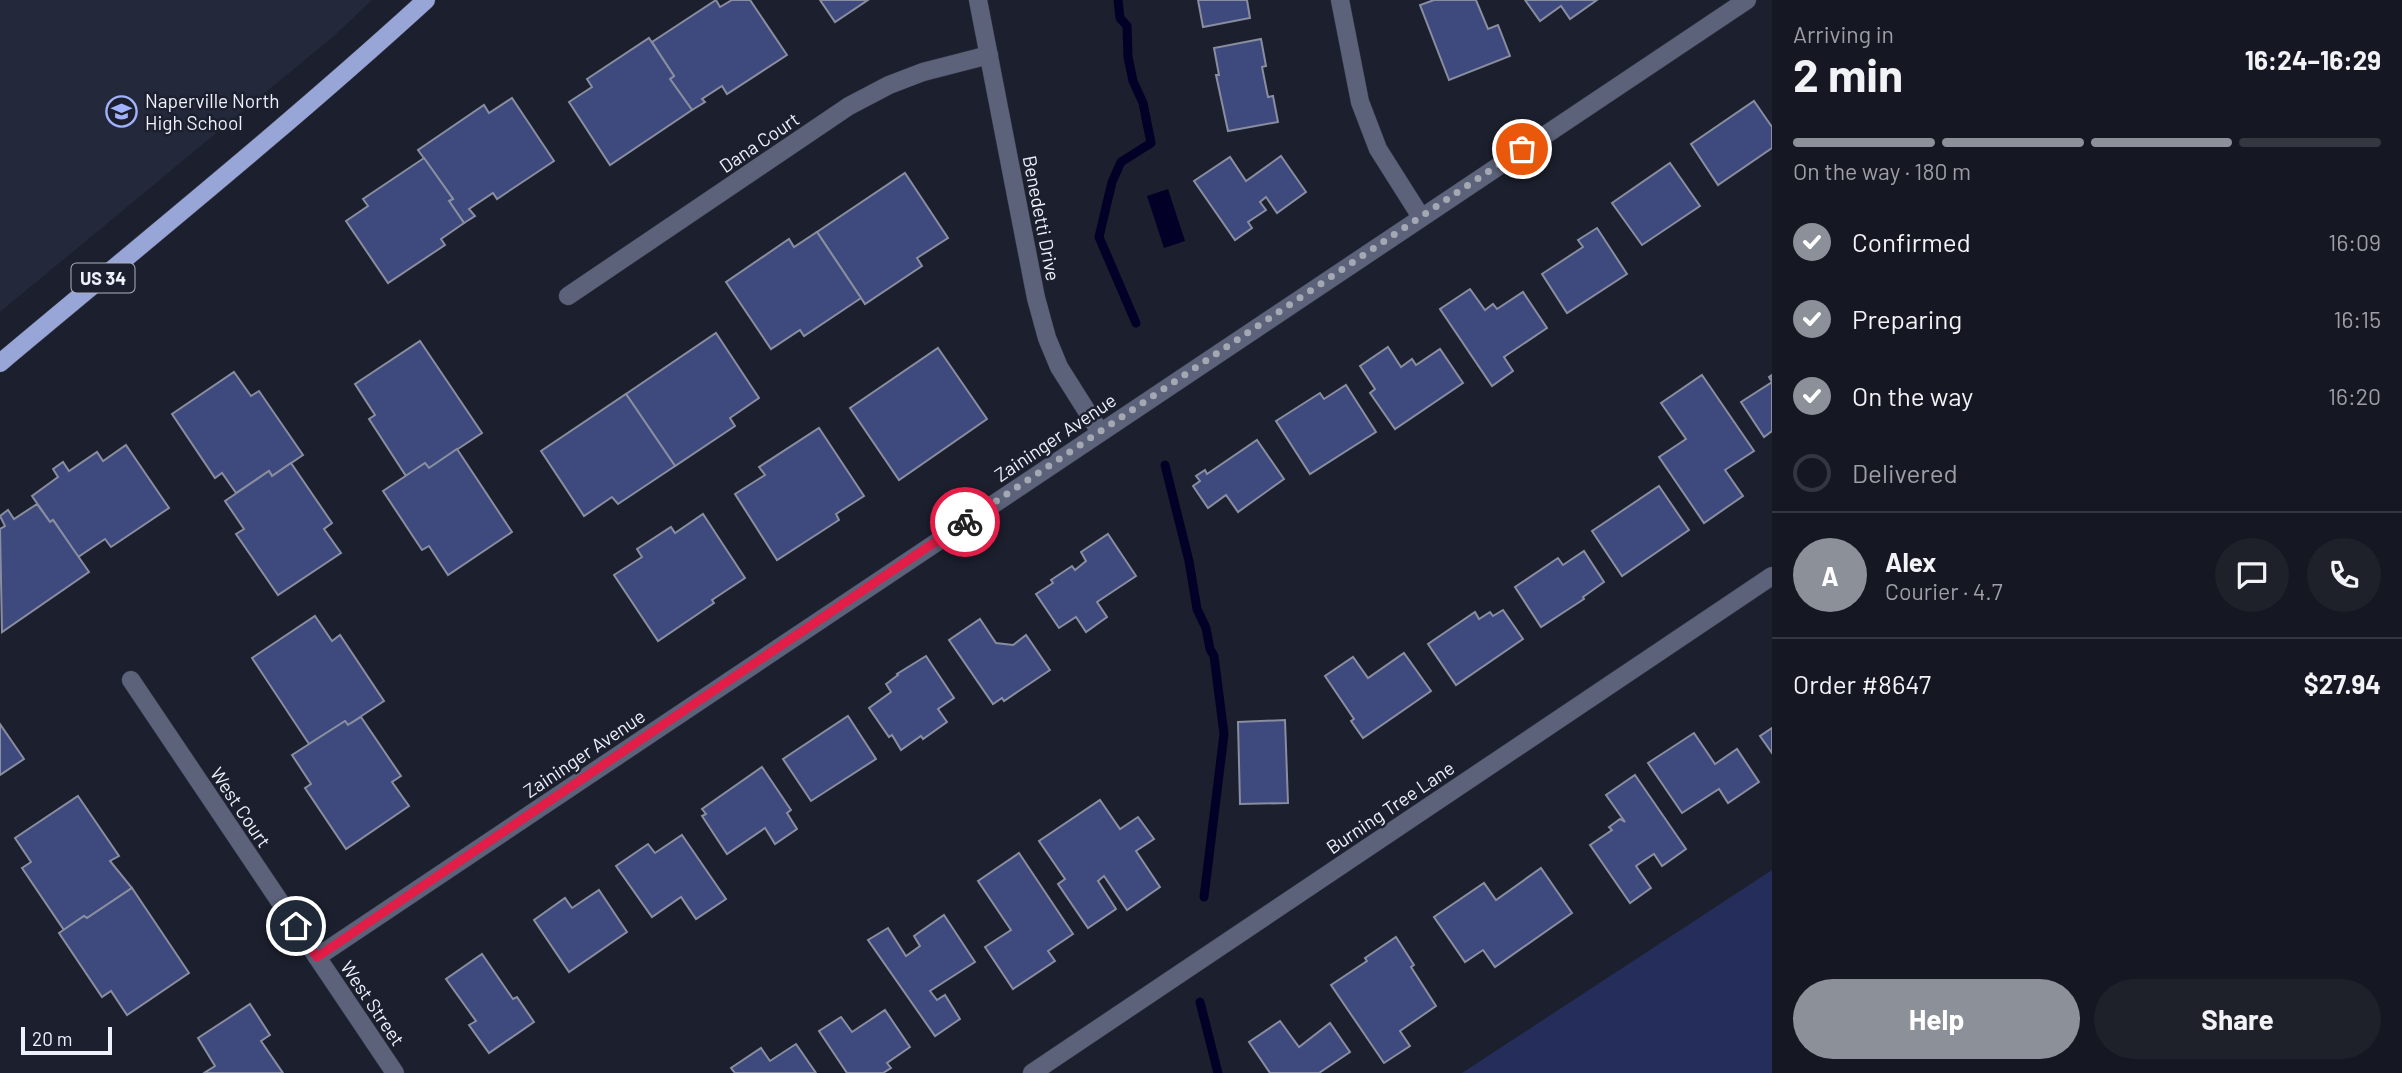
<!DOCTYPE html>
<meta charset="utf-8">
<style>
body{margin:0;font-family:Barlow,sans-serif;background:#1e202a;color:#f1f3f6;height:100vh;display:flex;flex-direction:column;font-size:26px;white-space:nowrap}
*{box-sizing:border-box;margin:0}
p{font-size:23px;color:#9d9fa5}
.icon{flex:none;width:38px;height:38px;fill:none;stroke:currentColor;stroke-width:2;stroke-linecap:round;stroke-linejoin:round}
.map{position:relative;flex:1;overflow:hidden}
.drawer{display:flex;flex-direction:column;background:#151722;width:630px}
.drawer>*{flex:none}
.scale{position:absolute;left:21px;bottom:18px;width:91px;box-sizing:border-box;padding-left:7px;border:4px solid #eef1fb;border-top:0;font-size:19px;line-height:24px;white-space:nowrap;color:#eef1fb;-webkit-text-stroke:5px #1c1f2d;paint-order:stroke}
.pin{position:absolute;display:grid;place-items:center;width:60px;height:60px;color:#fff;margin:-30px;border:4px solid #fff;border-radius:50%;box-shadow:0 2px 7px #0007}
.courier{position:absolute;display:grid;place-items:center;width:70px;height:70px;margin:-35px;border:5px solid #e11d48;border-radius:50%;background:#fff;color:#222;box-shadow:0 2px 9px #0007}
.head em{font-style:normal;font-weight:700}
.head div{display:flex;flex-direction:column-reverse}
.head{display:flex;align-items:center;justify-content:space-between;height:119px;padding:0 21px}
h1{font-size:46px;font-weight:700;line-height:52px}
.bar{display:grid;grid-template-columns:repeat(4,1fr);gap:10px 7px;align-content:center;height:84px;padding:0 21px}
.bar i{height:9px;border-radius:5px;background:#343640}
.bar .current{background:#8c9099}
.bar p{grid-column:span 4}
.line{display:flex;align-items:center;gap:18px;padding:0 21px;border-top:2px solid #343640}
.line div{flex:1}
.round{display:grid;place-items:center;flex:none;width:74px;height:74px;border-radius:37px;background:#1e202a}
ol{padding:0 21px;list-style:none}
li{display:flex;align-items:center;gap:21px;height:77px}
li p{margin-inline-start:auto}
li .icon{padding:7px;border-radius:50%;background:#8c9099;color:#fff;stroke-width:4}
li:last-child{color:#9d9fa5}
li i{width:38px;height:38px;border:4px solid #343640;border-radius:50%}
.cta{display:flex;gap:14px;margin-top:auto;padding:14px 21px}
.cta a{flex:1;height:80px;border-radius:42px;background:#8c9099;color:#fff;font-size:28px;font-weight:700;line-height:80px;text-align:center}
.cta a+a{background:#1e202a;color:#f1f3f6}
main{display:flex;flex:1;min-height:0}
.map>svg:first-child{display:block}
.built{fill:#23283b}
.green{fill:#252d5a}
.water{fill:#030028}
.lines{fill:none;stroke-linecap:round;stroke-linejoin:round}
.stream{stroke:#030028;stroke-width:9}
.building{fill:#3e497d;stroke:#888d9f;stroke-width:2}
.street-casing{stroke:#393c4a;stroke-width:19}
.primary-casing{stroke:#393c4a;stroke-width:19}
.street{stroke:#5c627a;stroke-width:18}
.primary{stroke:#98a5d7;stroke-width:18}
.done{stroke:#a4a8b3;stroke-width:7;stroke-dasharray:0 12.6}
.route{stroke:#e11d48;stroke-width:9}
.labels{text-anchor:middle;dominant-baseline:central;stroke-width:5;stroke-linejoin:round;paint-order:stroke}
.shield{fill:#1c1f2d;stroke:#afb2bd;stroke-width:2}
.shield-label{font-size:18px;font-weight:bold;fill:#eef1fb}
.poi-label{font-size:19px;fill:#eef1fb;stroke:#1c1f2d;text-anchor:start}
.street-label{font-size:19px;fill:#eef1fb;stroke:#1c1f2d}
</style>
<main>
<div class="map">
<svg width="1772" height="1073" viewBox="0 0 1772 1073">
<rect width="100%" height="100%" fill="#1c1f2d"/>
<path class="built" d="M0 0H372L335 35 0 312Z"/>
<path class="green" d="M1772 870V1073H1462Z"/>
<path class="water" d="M1168 189 1185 241 1164 248 1147 196Z"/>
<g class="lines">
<g class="stream">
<path d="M1118 0 1120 18 1127 26 1128 57 1133 81 1143 103 1151 143 1121 162 1112 182 1099 237 1136 323"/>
<path d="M1165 465 1189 561 1197 609 1206 628 1210 649 1214 656 1224 734 1204 897"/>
<path d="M1200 1002 1218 1073"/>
</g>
</g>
<g class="building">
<path d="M716 0 720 7 732 0H750L787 55 727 94 722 86 702 99 705 102 692 110 670 79 674 76 652 42Z"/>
<path d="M820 0H868L835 22Z"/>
<path d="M1198 0H1247L1250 18 1203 27Z"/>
<path d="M1434 0H1476L1488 29 1498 25 1510 56 1449 80 1420 5Z"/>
<path d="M1525 0H1597L1570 19 1561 6 1540 21Z"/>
<path d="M649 38 674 76 670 79 692 110 610 165 569 102 592 87 587 79Z"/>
<path d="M1261 39 1266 66 1262 67 1268 97 1273 96 1278 122 1228 131 1216 75H1219L1214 48Z"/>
<path d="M512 98 554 161 497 199 493 193 469 209 475 216 464 223 449 201 453 199 418 150 484 105 489 113Z"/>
<path d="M1754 101 1772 127V148L1718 185 1691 144Z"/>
<path d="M1281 156 1306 192 1277 213 1266 197 1260 202 1266 210 1248 222 1252 228 1235 240 1194 181 1230 157 1246 181Z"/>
<path d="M424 158 453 199 449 201 464 223 441 239 445 245 388 283 346 221 368 206 363 199Z"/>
<path d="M1670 163 1700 206 1642 245 1612 203Z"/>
<path d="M905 173 948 238 917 258 922 266 865 304 817 232Z"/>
<path d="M1597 228 1627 274 1567 313 1542 274 1583 247 1578 240Z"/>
<path d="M817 232 861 298 804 336 800 330 771 349 726 282 789 239 794 247Z"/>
<path d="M1470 289 1485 310 1493 304 1497 309 1523 292 1547 328 1504 357 1513 371 1492 386 1440 309Z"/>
<path d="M716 333 759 398 730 418 735 426 675 466 626 394Z"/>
<path d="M420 341 482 433 429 468 425 463 406 476 369 419 375 415 355 384Z"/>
<path d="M1388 347 1401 367 1412 359 1416 365 1440 349 1463 383 1395 429 1370 393 1375 389 1360 366Z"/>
<path d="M938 348 987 419 899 480 850 408Z"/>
<path d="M234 372 251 396 259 391 303 455 272 476 269 471 236 493 222 473 215 478 172 414Z"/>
<path d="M1702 375 1754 451 1725 470 1743 496 1704 523 1659 457 1686 439 1661 403Z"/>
<path d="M1772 375V431L1764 437 1741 402 1772 382 1769 377Z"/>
<path d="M1346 385 1376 432 1310 474 1276 421 1320 393 1324 399Z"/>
<path d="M626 394 675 466 618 504 612 497 584 516 541 451Z"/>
<path d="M819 428 864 496 836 514 839 520 777 560 735 494 765 475 759 467Z"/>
<path d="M1257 440 1284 479 1238 512 1226 495 1208 508 1193 486 1200 481 1196 476 1205 470 1207 474Z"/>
<path d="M126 445 169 508 111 547 105 539 78 557 53 520 50 522 32 496 58 477 53 469 63 462 69 471 97 452 103 461Z"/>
<path d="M457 449 512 532 448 575 429 546 422 550 383 491 425 463 429 468Z"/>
<path d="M291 463 332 523 324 529 341 553 278 595 236 534 244 529 225 501 269 471 272 476Z"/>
<path d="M1659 486 1689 530 1622 576 1592 531Z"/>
<path d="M37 504 50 522 53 520 89 572 2 632 0 529 5 526 0 516 8 510 14 519Z"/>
<path d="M703 514 745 578 712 600 714 603 658 641 614 575 642 557 637 549 671 527 675 533Z"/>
<path d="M1108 534 1136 576 1097 602 1107 617 1086 632 1076 617 1059 628 1036 594 1053 583 1051 580 1072 566 1075 570 1086 561 1081 552Z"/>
<path d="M1584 551 1604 582 1583 597 1584 599 1541 627 1515 587 1558 558 1563 565Z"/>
<path d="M1503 610 1523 639 1456 685 1428 644 1475 612 1479 619 1490 612 1493 616Z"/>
<path d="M315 616 332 641 340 635 384 701 348 725 345 721 309 744 252 658Z"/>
<path d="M980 619 996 643 1013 645 1026 635 1050 670 1004 701 1002 698 993 704 949 640Z"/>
<path d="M1404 653 1431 691 1363 738 1351 721 1354 719 1325 676 1353 657 1368 678Z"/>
<path d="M926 656 954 698 938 709 947 722 923 739 921 736 901 750 892 735 889 737 869 708 891 692 886 684 898 675 897 674Z"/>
<path d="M848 716 876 759 811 801 783 759Z"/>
<path d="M361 717 401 776 392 782 409 806 346 849 305 788 311 784 292 755 345 721 348 725Z"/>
<path d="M1285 720 1288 803 1240 804 1238 722Z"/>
<path d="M0 724 24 759 0 775Z"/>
<path d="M1772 728V753L1760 736Z"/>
<path d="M1694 733 1715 764 1737 749 1759 782 1728 803 1719 789 1682 813 1648 763Z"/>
<path d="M762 767 791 810 787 813 797 829 775 844 765 828 727 854 702 816 706 814 702 809Z"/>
<path d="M1635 775 1686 849 1662 866 1654 854 1636 866 1651 888 1630 903 1590 845 1612 830 1609 827 1620 819 1625 822 1606 795Z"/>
<path d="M78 796 119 856 110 861 132 888 87 918 84 916 64 930 22 868 31 862 15 838Z"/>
<path d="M1100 800 1120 829 1138 817 1154 839 1136 851 1160 887 1127 910 1104 876 1098 881 1116 909 1088 928 1058 884 1065 879 1039 841Z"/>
<path d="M682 835 726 899 696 919 681 897 652 917 616 866 648 844 655 853Z"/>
<path d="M1019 853 1073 934 1048 951 1055 961 1013 989 985 947 1011 930 978 881Z"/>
<path d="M1541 868 1572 913 1495 967 1483 950 1465 962 1434 917 1484 883 1496 900Z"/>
<path d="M132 888 189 973 127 1015 111 991 102 997 59 933 84 916 87 918Z"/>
<path d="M599 890 627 932 569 972 534 920 565 898 572 908Z"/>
<path d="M944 915 975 962 930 991 937 1000 945 995 960 1019 935 1036 868 940 888 928 906 956 920 946 914 936Z"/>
<path d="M1396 937 1414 965 1411 967 1436 1006 1400 1031 1410 1046 1384 1063 1331 985 1367 961 1365 958Z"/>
<path d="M482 954 513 999 517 997 534 1022 489 1053 469 1025 476 1021 446 979Z"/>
<path d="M250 1004 270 1035 261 1041 283 1073H204L215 1066 198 1038Z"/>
<path d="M885 1010 910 1047 887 1063 891 1068 883 1073H847L819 1031 841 1017 852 1032Z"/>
<path d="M1280 1021 1299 1047 1330 1023 1350 1052 1319 1073H1270L1249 1042Z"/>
<path d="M796 1044 816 1073H735L731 1068 761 1048 770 1061Z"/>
</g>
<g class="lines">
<defs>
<g id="street">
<path d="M978 0 1036 298 1047 338 1059 367 1100 432"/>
<path d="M1340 0 1360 102 1378 149 1421 217"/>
<path d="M568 296 849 106 889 85 923 72 989 55"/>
<path d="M131 680 395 1073"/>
<path d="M317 957 1747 0"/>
<path d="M1032 1073 1772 576"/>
</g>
<path id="primary" d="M0 363C143 243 288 126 426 0"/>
</defs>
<use href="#street" class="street-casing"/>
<use href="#primary" class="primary-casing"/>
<use href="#street" class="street"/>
<use href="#primary" class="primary"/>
</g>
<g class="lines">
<path class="done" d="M965 522 1522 149"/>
<path class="route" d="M296 926 317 957 965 522"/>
</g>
<defs>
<symbol id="school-ring" viewBox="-11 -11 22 22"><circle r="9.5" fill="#1c1f2d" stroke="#a1b3fd" stroke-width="1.5"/><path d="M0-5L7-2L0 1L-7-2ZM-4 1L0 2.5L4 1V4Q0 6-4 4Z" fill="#a1b3fd"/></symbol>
</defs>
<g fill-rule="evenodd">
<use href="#school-ring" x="104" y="94" width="35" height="35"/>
</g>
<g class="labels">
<rect class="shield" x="71.5" y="263.5" width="63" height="29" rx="5"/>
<g class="shield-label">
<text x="103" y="278">US 34</text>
</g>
<g class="poi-label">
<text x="145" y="100">Naperville North<tspan x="145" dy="22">High School</tspan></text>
</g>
<g class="street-label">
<text transform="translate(759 142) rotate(-34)">Dana Court</text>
<text transform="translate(1042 218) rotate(79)">Benedetti Drive</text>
<text transform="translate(1055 437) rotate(-34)">Zaininger Avenue</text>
<text transform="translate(584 753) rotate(-34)">Zaininger Avenue</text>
<text transform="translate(241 807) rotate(56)">West Court</text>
<text transform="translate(1390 807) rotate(-34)">Burning Tree Lane</text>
<text transform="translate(373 1003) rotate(56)">West Street</text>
</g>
</g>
</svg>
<div class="scale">20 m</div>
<div class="pin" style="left:1522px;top:149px;background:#ea580c"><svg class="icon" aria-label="bag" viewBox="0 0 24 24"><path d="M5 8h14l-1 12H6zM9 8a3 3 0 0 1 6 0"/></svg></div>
<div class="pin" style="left:296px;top:926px;background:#1f2937"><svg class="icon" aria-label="home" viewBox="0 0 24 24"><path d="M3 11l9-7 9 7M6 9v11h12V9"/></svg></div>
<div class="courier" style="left:965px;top:522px"><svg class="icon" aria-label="bike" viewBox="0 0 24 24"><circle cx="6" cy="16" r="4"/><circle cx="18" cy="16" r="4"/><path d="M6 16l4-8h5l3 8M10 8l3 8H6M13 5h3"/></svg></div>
</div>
<section class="drawer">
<div class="head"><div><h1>2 min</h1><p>Arriving in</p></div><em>16:24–16:29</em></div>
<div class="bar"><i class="current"></i><i class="current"></i><i class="current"></i><i></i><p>On the way · 180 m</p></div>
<ol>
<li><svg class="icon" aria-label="check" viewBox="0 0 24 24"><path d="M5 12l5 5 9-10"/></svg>Confirmed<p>16:09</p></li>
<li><svg class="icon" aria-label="check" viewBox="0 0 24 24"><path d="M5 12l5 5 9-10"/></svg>Preparing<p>16:15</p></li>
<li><svg class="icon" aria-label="check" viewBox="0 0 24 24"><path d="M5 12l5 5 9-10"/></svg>On the way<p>16:20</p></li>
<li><i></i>Delivered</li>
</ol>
<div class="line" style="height:126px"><b class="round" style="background:#8c9099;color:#fff">A</b><div><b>Alex</b><p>Courier · 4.7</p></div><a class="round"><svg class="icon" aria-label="chat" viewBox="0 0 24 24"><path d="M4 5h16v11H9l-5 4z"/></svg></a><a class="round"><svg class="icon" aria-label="phone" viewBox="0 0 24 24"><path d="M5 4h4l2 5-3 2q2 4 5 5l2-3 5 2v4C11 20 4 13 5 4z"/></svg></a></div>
<div class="line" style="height:91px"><div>Order #8647</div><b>$27.94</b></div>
<div class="cta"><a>Help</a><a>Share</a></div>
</section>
</main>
